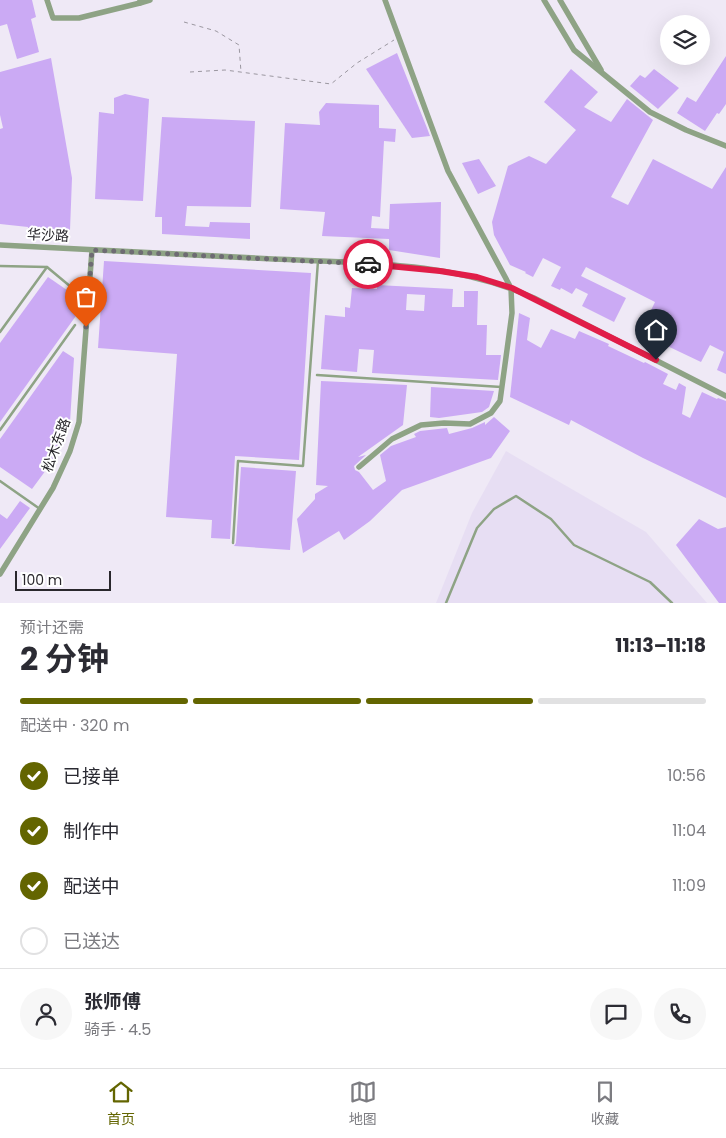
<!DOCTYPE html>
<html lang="zh">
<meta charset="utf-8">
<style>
body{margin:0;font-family:Poppins,"Noto Sans SC",sans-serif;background:#f7f7f7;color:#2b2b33;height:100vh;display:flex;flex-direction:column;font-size:19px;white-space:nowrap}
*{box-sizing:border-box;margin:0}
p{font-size:16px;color:#7c7c81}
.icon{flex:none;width:28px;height:28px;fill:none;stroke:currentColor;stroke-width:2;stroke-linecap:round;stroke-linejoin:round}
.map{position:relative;height:603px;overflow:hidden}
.drawer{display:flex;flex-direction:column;background:#fff;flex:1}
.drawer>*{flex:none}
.fabs{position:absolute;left:660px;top:15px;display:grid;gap:10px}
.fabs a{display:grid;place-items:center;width:50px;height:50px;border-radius:50%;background:#fff;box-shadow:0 5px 20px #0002;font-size:25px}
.scale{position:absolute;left:15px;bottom:12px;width:96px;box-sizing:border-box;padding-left:5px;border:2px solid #29272c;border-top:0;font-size:14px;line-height:18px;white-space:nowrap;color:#29272c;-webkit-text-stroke:4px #fff;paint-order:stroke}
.pin{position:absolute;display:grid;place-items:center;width:42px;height:42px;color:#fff;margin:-51px -21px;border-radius:50% 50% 50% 0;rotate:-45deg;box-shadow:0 0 5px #0007}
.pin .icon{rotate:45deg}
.courier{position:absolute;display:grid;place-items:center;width:50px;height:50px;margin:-25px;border:4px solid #e11d48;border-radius:50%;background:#fff;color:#222;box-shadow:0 1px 6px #0007}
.headline em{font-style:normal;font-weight:700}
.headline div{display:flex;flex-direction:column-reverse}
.headline{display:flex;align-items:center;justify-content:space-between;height:85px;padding:0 20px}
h1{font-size:32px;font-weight:700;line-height:38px}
.bar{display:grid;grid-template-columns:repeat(4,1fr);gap:8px 5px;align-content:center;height:60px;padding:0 20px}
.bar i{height:6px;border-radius:4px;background:#e1e1e2}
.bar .current{background:#636500}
.bar p{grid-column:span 4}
.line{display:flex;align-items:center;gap:12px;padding:0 20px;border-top:1px solid #e1e1e2}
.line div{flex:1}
.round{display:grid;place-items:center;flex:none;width:52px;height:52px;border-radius:26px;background:#f7f7f7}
ol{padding:0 20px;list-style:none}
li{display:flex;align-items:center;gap:15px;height:55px}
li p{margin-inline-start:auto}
li .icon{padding:5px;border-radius:50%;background:#636500;color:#fff;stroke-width:4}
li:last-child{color:#7c7c81}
li i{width:28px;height:28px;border:2px solid #e1e1e2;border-radius:50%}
.tabs{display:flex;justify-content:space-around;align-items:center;height:70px;border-top:1px solid #e1e1e2;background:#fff;font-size:14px;color:#7c7c81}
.tabs a{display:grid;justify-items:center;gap:2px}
.tabs .current{color:#636500}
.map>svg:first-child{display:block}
.built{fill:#e7def3}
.building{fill:#cbaaf4;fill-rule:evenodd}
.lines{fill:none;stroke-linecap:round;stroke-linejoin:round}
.path{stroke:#9b97a0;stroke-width:1;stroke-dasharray:4 4;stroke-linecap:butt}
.lane{stroke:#8ea385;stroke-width:2.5}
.street{stroke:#8ea385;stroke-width:5.5}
.done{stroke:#6e6b73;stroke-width:5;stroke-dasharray:0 9}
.route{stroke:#e11d48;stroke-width:6}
.labels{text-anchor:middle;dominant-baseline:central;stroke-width:4;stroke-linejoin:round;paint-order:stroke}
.street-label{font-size:14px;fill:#29272c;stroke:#fff}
</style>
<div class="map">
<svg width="726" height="603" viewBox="0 0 726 603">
<rect width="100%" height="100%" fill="#efe9f6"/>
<path class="built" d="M506 451 646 532 707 603H436L472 513Z"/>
<g class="building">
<path d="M0 0H32L36 17 31 19 39 52 17 59 7 24 0 26Z"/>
<path d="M397 53 427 128 430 136 412 138 366 69Z"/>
<path d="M726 56V104L719 114 717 113 705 131 677 113 687 97 696 102Z"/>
<path d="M51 58 72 178 70 230 28 228V227L0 224V129L3 128 0 115V72Z"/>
<path d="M571 69 598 92 584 107 611 122 627 99 653 120 611 197 628 205 653 159 712 189 726 167V374L717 370 724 352 710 345 701 362 640 333 655 302 586 267 581 276 626 298 614 322 582 306 588 294 576 288 572 294 561 288 560 290 551 286 561 267 543 258 533 277 525 273 526 272 510 265 494 235 492 222 508 166 529 156 546 164 576 130 544 102Z"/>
<path d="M654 69 679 88 658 109 630 86 640 75 645 78Z"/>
<path d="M125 94 149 99 143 201 95 199 99 112 114 114V98Z"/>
<path d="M326 103 379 105V128L396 129 395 142 384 141 380 217 372 216 371 228 389 229 390 204 441 202 440 258 389 250V239L322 236 325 212 280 209 285 123 320 125 319 112Z"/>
<path d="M162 117 255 121 251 207 187 206 185 226 209 227 210 222 250 223V239L162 234V217H155Z"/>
<path d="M479 159 496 186 478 194 462 163Z"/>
<path d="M104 261 311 273 299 460 235 456 230 539 211 538 212 520 166 517 177 354 98 348Z"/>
<path d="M48 277 77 297 78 313 0 422V343Z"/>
<path d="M377 285 453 289 452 307H464V291H478L477 325H487L486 355H501L498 380 372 373 374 350 359 349 357 372 321 369 325 315 345 317V307L350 308 352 288 377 289ZM407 294 425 295 424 311 406 310Z"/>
<path d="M519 313 530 318 527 340 541 348 551 329 575 339 579 331 609 344 608 346 644 363 645 362 668 374 663 384 676 390 679 383 686 387 682 414 690 418 702 392 717 399 718 398 726 401V498L643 458 571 420 569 425 510 397Z"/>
<path d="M63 351 74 358 70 422 63 431 66 434 56 448 60 451 32 489 0 467V439Z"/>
<path d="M321 381 407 385 403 425 358 457 366 455 354 466 355 470 359 472 373 490 386 481 380 455 391 446 416 437 414 434 420 431 447 428 449 434 472 428 485 422V425L494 417 510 431 491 458 402 490 370 521 344 540 339 531 303 553 297 519 315 499V494L328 486 316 485Z"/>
<path d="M431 387 494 391 489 407 482 412 439 418 430 417Z"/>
<path d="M241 467 296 471 290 550 234 546 236 543Z"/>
<path d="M20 501 30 508 0 549V514L7 519Z"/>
<path d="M699 519 718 529 726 527V603H719L676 545Z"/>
</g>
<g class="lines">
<g class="path">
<path d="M184 22 216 31 239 45 241 72"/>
<path d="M190 72 225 70 331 84 357 63 394 40"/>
</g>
<g class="lane">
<path d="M0 266 47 267 77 292"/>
<path d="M0 332 47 267"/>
<path d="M317 375 501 387"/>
<path d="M0 430 75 325"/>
<path d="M0 481 40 509"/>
<path d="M233 543 238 461 303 466 318 261"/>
<path d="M446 603 477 528 494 509 516 496 551 519 574 545 650 582 672 603"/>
</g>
<g class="street">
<path d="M47 0 53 18H79L140 3"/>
<path d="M140 0V3L150 0"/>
<path d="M544 0 574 50 650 112 686 130 726 146"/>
<path d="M560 0 601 70"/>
<path d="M0 245C91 250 182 255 273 259 361 263 453 261 534 298L726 396"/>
<path d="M359 467 392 439 421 425 444 423 470 424 491 413 500 401 512 313 511 288 448 171 385 0"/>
<path d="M0 574 53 488 70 451 79 422 92 250"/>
</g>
</g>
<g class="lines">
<path class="done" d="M86 327 92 250 368 264"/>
<path class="route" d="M368 264 440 271 477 277 512 288 656 360"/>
</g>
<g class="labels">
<g class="street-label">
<text transform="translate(48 235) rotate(3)">华沙路</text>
<text transform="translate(56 445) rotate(-70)">松木东路</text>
</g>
</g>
</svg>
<div class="fabs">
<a><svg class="icon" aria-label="layers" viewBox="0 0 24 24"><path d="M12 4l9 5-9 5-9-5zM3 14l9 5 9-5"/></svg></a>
</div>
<div class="scale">100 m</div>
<div class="pin" style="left:86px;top:327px;background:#ea580c"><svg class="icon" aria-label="bag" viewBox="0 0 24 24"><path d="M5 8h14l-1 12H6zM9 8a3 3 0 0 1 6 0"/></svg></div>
<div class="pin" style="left:656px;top:360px;background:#1f2937"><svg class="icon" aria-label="home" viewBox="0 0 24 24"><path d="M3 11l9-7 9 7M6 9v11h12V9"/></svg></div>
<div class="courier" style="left:368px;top:264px"><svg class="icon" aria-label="car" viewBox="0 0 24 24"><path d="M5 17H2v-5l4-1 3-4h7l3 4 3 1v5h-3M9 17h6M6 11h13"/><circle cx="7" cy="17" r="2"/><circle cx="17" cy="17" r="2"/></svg></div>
</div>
<section class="drawer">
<div class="headline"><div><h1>2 分钟</h1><p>预计还需</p></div><em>11:13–11:18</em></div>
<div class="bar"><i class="current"></i><i class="current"></i><i class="current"></i><i></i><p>配送中 · 320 m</p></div>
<ol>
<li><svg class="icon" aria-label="check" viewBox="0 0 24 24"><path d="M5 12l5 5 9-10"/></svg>已接单<p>10:56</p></li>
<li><svg class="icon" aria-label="check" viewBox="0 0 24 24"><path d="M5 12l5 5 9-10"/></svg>制作中<p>11:04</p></li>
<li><svg class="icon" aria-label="check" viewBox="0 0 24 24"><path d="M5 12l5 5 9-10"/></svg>配送中<p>11:09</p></li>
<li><i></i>已送达</li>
</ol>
<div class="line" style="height:90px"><a class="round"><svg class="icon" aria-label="person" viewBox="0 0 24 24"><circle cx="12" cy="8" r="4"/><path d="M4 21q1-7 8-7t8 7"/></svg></a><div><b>张师傅</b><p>骑手 · 4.5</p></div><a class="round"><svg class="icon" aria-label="chat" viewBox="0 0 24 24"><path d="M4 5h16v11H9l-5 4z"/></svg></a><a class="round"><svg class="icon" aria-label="phone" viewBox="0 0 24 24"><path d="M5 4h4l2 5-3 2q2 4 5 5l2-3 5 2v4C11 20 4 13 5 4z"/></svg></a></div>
</section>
<nav class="tabs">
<a class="current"><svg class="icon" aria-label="home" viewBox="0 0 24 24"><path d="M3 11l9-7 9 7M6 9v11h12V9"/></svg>首页</a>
<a><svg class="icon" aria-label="map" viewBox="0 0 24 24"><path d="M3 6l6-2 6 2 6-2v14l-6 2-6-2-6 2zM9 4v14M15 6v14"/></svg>地图</a>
<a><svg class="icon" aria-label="saved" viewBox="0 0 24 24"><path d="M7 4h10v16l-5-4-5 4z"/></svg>收藏</a>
</nav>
